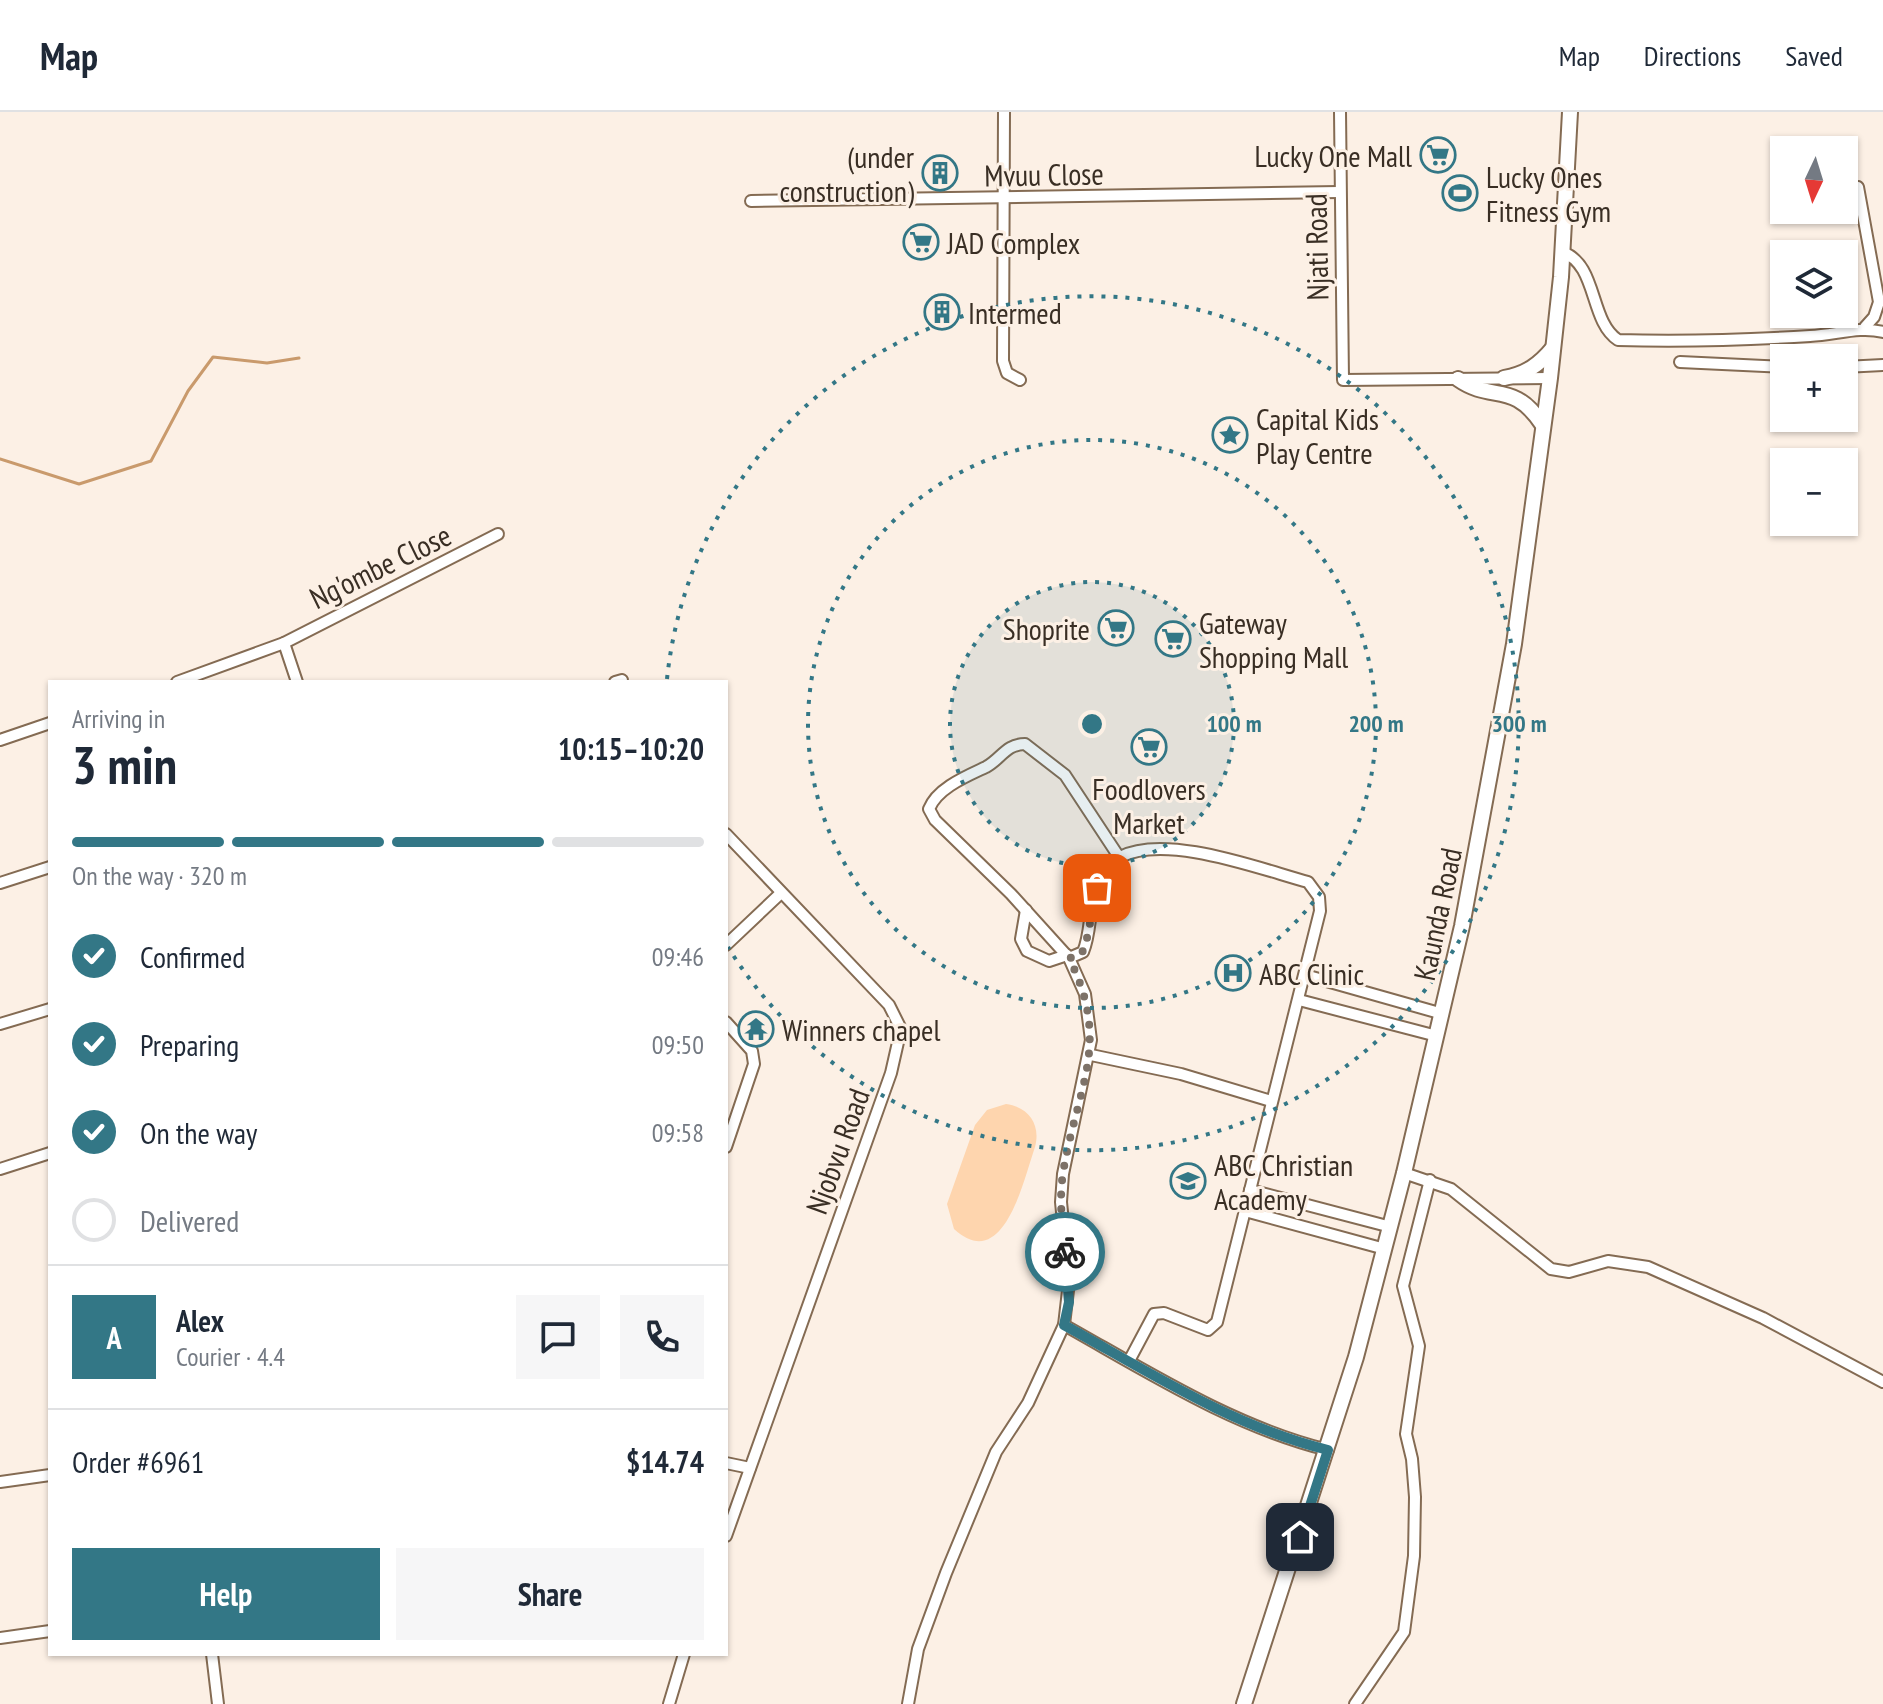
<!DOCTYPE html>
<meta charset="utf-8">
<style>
body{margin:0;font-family:"PT Sans Narrow",sans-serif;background:#f6f6f7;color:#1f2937;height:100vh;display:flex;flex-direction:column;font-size:30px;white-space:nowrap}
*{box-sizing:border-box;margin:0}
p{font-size:26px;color:#747a83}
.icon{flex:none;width:44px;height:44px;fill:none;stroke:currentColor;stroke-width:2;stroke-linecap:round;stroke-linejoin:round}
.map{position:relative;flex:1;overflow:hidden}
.panel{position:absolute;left:48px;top:568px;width:680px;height:976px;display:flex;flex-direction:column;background:#fff;border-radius:0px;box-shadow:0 2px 6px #0004}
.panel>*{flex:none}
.needle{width:52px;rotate:184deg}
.tools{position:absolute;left:1770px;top:24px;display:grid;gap:16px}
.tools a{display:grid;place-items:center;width:88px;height:88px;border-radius:0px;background:#fff;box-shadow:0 2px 6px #0004;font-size:40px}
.pin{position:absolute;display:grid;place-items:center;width:68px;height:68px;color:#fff;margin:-34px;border-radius:16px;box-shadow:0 4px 12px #0006}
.courier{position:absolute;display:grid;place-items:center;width:80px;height:80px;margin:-40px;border:6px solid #337786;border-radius:50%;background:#fff;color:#222;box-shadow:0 2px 10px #0007}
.overview em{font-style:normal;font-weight:700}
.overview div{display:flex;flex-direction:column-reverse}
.overview{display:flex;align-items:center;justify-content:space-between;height:136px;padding:0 24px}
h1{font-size:52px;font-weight:700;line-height:60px}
.bar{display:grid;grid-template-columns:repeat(4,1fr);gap:12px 8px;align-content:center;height:96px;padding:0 24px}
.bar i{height:10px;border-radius:6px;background:#e0e1e3}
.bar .current{background:#337786}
.bar p{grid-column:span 4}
.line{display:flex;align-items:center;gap:20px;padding:0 24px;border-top:2px solid #e0e1e3}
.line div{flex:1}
.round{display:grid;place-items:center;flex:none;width:84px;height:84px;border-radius:0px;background:#f6f6f7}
ol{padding:0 24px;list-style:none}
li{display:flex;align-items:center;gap:24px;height:88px}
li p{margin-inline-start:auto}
li .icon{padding:8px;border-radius:50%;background:#337786;color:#fff;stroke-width:4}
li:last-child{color:#747a83}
li i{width:44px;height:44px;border:4px solid #e0e1e3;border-radius:50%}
.cta{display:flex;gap:16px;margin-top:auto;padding:16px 24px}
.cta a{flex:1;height:92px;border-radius:0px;background:#337786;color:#fff;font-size:32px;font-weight:700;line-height:92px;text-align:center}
.cta a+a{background:#f6f6f7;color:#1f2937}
header{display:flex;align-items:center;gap:48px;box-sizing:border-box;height:112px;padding:0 40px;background:#fff;border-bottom:2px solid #e0e1e3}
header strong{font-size:38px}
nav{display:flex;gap:44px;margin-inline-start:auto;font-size:28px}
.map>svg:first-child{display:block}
.green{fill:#fed5ae}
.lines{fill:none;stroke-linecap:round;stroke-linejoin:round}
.stream{stroke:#c99a6c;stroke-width:3}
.minor-casing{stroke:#846b53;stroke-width:14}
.secondary-casing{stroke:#846b53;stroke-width:18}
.minor{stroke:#fff;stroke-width:10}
.secondary{stroke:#fff;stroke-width:14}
.done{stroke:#7d7268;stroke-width:8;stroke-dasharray:0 14.4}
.route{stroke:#337786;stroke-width:10}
.ring{fill:none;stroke:#337786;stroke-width:4;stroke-dasharray:4 8}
.labels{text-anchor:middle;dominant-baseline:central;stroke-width:6;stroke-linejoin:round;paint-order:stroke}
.poi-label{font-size:30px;fill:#392e24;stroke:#fcf0e5;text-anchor:start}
.street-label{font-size:30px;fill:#392e24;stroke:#fcf0e5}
.centre{fill:#337786;stroke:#fcf0e5;stroke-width:4}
.ring-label{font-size:24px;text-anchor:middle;font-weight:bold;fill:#337786;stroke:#fcf0e5;stroke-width:6;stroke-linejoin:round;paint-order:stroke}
</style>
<header>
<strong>Map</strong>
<nav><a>Map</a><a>Directions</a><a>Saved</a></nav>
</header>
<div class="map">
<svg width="1883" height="1592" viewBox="0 0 1883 1592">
<rect width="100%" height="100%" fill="#fcf0e5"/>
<path class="green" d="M1006 992C1029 995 1041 1013 1035 1035 1024 1066 1004 1163 954 1117L947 1092 975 1013 987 998Z"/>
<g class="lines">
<path class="stream" d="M0 347 79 372 151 349 188 279 213 245 267 251 299 246"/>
<defs>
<g id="minor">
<path d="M1004 0 1003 249 1007 261 1020 268"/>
<path d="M1340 0 1343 268 1550 266"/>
<path d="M1858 75 1879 190 1874 205 1865 215"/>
<path d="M751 89 1339 80"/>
<path d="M1562 140C1598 152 1589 209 1618 228 1683 230 1746 228 1810 224 1836 223 1859 214 1883 220"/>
<path d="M1680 250 1784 255"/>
<path d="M1844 255 1883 253"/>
<path d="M284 531 498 422"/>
<path d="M177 570 284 531 297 570"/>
<path d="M615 570 622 568"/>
<path d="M0 628 50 611"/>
<path d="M726 722 889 893 901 917 891 961 726 1424"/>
<path d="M0 771 50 755"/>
<path d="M1026 798 1021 827 1027 839 1049 849 1067 843"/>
<path d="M726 833 781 781"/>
<path d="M1069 846 1083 840C1092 819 1088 794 1098 774 1102 764 1110 750 1120 745 1166 721 1260 757 1308 770L1319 785 1320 799 1217 1210 1208 1218 1164 1201 1154 1202 1129 1249"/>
<path d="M1305 863 1443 902"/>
<path d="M1299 888 1437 924"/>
<path d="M726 910 752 939 754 952 726 1035"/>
<path d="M0 912 50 897"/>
<path d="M1091 943 1181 962 1271 989"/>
<path d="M0 1057 50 1041"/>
<path d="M1404 1061 1451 1077 1551 1157 1569 1160 1608 1149 1648 1155 1763 1206 1883 1270"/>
<path d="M1250 1078 1391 1115"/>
<path d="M1245 1099 1385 1137"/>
<path d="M1064 1213C1148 1260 1234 1315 1328 1338"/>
<path d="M726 1351 750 1356"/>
<path d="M0 1370 50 1363"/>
<path d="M0 1526 50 1519"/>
<path d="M212 1542 218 1592"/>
<path d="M669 1592 684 1542"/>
<path d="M908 1592 918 1537 946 1461 996 1340 1028 1291 1064 1213 1069 1170 1061 1090 1063 1062 1091 928 1085 882 1069 846 1011 782 935 708 929 697C937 676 967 664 986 655 1001 647 1006 632 1025 632L1065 663 1119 745"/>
<path d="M1355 1592 1404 1520 1414 1444 1415 1385 1412 1347 1406 1322 1419 1234 1403 1174 1430 1068"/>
</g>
<g id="secondary">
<path d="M1504 266C1526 262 1539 253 1553 236"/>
<path d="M1458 267C1492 291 1513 268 1542 312"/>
<path d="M1244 1592 1356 1245 1404 1061 1462 814 1514 532 1550 266 1561 165 1570 0"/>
</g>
</defs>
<use href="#minor" class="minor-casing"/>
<use href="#secondary" class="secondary-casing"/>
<use href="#minor" class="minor"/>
<use href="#secondary" class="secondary"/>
</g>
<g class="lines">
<path class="done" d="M1065 1140C1062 1114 1059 1087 1063 1061 1077 975 1112 932 1069 846L1079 844 1085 836 1097 776"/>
<path class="route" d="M1065 1140 1069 1190 1064 1213C1149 1260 1234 1315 1328 1338L1300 1425"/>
</g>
<circle cx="1092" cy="612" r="142" fill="#337786" fill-opacity=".12"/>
<g class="ring">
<circle cx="1092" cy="612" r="142"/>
<circle cx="1092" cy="612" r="284"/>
<path d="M667 567A427 427 0 1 1 728 835"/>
</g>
<defs>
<symbol id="supermarket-ring" viewBox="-11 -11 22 22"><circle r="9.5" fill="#fcf0e5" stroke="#337786" stroke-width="1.5"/><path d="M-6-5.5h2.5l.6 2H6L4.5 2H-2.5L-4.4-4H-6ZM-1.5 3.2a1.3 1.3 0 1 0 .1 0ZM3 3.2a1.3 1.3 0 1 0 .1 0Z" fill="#337786"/></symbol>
<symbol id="building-ring" viewBox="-11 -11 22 22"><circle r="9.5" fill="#fcf0e5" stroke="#337786" stroke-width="1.5"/><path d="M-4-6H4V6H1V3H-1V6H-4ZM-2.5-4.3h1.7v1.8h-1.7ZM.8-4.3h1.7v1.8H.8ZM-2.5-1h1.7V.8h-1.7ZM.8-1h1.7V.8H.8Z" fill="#337786"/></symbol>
<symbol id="stadium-ring" viewBox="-11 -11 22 22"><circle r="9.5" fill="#fcf0e5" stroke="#337786" stroke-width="1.5"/><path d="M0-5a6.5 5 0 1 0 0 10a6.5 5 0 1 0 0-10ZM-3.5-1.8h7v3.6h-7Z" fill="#337786"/></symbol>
<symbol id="sight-ring" viewBox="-11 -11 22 22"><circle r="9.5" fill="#fcf0e5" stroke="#337786" stroke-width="1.5"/><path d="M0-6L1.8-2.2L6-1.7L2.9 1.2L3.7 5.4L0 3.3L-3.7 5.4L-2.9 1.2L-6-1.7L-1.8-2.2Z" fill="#337786"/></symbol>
<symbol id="hospital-ring" viewBox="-11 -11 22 22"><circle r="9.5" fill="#fcf0e5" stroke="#337786" stroke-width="1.5"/><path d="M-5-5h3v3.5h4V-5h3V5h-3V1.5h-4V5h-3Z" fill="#337786"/></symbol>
<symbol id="temple-ring" viewBox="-11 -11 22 22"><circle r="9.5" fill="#fcf0e5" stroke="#337786" stroke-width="1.5"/><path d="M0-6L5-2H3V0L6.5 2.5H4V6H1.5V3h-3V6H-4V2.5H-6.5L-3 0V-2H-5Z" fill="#337786"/></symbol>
<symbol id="school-ring" viewBox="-11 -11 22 22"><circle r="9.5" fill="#fcf0e5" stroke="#337786" stroke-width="1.5"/><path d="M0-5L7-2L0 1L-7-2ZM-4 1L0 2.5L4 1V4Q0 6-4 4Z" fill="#337786"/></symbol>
</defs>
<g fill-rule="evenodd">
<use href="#supermarket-ring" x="1418" y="23" width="40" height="40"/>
<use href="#building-ring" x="920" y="41" width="40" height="40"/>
<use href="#stadium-ring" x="1440" y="61" width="40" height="40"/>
<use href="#supermarket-ring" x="901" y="110" width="40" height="40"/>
<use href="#building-ring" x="922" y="180" width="40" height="40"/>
<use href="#sight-ring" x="1210" y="303" width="40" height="40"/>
<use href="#supermarket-ring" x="1096" y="496" width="40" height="40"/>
<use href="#supermarket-ring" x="1153" y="507" width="40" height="40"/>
<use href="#supermarket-ring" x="1129" y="615" width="40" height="40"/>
<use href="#hospital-ring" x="1213" y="841" width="40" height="40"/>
<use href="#temple-ring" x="736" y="897" width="40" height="40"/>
<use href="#school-ring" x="1168" y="1049" width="40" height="40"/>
</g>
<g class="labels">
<g class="poi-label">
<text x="1412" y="43" text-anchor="end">Lucky One Mall</text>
<text x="914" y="44" text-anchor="end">(under<tspan x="914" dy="34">construction)</tspan></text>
<text x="1486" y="64">Lucky Ones<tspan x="1486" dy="34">Fitness Gym</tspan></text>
<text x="947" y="130">JAD Complex</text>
<text x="968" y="200">Intermed</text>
<text x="1256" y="306">Capital Kids<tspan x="1256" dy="34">Play Centre</tspan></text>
<text x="1199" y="510">Gateway<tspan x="1199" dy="34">Shopping Mall</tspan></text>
<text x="1090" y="516" text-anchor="end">Shoprite</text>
<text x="1149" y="676" text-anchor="middle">Foodlovers<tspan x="1149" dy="34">Market</tspan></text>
<text x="1259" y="861">ABC Clinic</text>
<text x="782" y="917">Winners chapel</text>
<text x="1214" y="1052">ABC Christian<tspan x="1214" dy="34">Academy</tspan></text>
</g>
<g class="street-label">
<text transform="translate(1044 62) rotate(-1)">Mvuu Close</text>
<text transform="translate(1316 135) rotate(-91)">Njati Road</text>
<text transform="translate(380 454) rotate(-26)">Ng'ombe Close</text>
<text transform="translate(1437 802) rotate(-78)">Kaunda Road</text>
<text transform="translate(837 1039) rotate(-70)">Njobvu Road</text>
</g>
</g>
<circle cx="1092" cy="612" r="12" class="centre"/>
<g class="ring-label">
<text x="1234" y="620">100 m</text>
<text x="1376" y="620">200 m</text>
<text x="1519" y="620">300 m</text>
</g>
</svg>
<div class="tools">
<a><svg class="needle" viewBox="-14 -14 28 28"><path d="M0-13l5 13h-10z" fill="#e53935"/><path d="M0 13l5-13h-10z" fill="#747a83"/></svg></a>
<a><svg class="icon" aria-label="layers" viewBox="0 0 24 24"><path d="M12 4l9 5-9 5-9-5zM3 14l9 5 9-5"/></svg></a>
<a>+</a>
<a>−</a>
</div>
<div class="pin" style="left:1097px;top:776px;background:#ea580c"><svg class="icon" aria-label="bag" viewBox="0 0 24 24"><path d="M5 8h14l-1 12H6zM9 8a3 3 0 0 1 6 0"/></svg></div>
<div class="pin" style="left:1300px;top:1425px;background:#1f2937"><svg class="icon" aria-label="home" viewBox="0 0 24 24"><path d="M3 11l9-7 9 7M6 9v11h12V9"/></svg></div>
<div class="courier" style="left:1065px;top:1140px"><svg class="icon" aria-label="bike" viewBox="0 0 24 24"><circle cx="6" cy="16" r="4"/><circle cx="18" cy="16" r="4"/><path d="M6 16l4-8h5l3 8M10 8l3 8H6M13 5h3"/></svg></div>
<section class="panel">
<div class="overview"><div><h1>3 min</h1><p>Arriving in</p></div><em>10:15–10:20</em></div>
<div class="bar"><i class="current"></i><i class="current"></i><i class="current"></i><i></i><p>On the way · 320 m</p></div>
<ol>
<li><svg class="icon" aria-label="check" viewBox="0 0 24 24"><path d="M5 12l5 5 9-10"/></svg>Confirmed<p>09:46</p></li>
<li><svg class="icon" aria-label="check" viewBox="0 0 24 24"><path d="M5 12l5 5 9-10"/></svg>Preparing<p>09:50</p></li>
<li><svg class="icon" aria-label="check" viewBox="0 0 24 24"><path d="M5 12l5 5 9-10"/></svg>On the way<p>09:58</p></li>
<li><i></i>Delivered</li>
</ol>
<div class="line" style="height:144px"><b class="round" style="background:#337786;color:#fff">A</b><div><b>Alex</b><p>Courier · 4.4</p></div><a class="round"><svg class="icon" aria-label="chat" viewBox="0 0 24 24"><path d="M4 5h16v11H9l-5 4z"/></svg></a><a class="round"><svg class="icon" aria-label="phone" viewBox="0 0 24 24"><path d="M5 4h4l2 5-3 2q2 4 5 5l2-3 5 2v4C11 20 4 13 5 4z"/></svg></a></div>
<div class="line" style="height:104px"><div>Order #6961</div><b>$14.74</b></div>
<div class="cta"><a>Help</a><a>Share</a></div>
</section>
</div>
